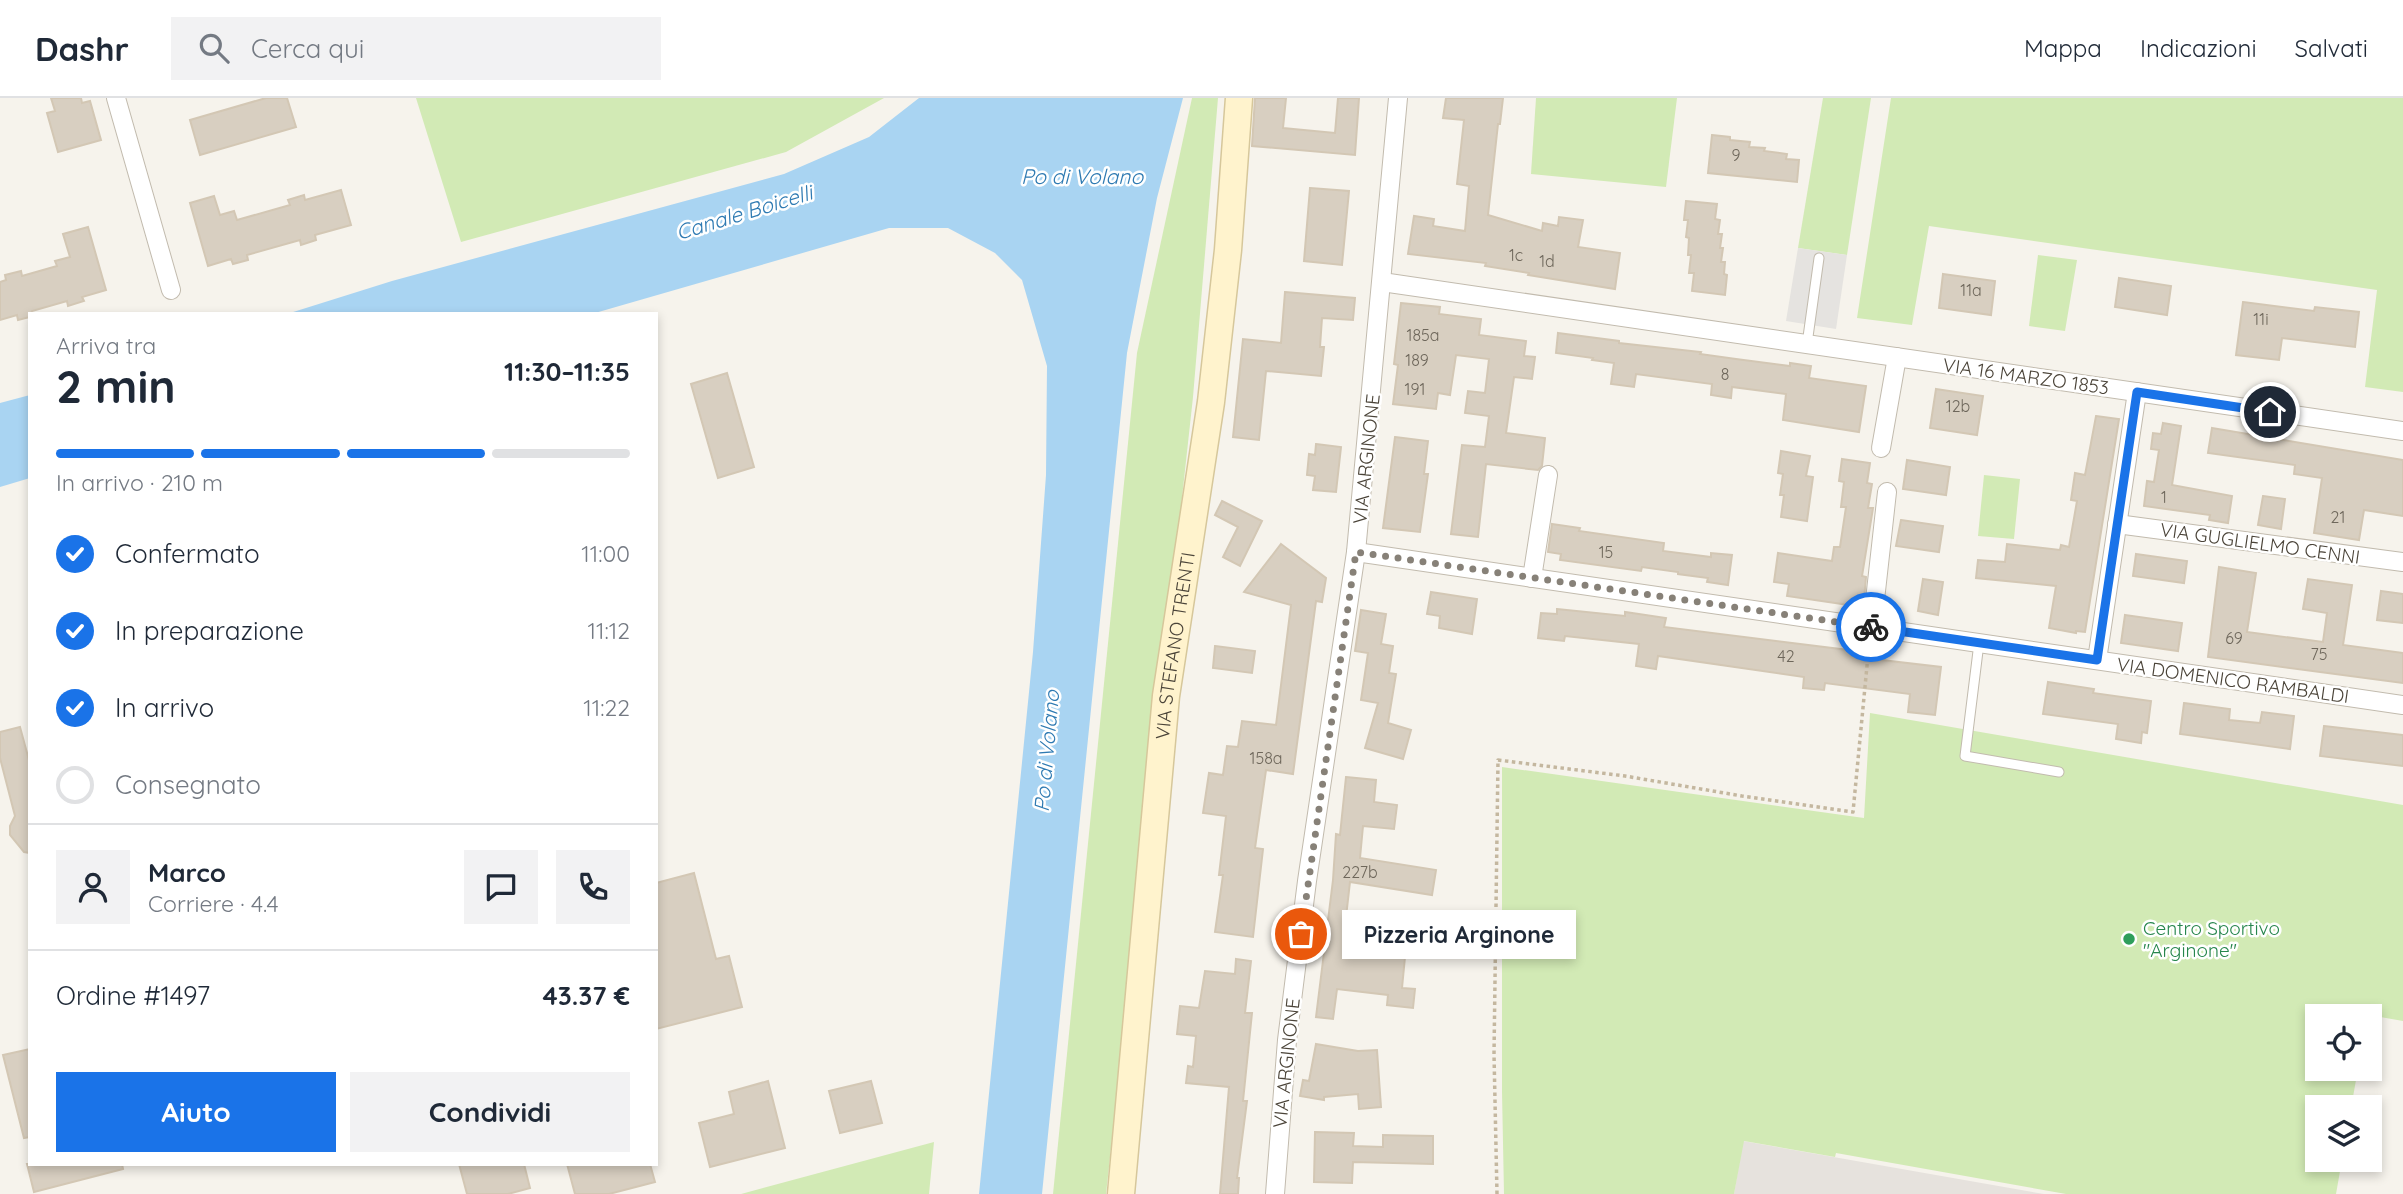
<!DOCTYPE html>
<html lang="it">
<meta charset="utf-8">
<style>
body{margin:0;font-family:Quicksand,sans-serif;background:#f2f2f3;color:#1f2937;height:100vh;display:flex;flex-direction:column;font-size:26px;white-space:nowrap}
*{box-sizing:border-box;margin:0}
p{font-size:23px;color:#747a83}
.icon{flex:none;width:38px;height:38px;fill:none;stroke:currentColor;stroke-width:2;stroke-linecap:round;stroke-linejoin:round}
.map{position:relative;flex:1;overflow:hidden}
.sheet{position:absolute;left:28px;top:214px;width:630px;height:854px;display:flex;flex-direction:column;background:#fff;border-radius:0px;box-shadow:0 4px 10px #0003}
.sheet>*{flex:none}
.tools{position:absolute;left:2305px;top:906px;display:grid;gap:14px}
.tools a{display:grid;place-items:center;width:77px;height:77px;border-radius:0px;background:#fff;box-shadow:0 4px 10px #0003;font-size:35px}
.pin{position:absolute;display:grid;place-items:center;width:60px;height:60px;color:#fff;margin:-30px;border:4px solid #fff;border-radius:50%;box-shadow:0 2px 7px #0007}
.courier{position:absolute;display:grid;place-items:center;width:70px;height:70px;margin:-35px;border:5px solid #1a73e8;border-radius:50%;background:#fff;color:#222;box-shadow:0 2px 9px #0007}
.bubble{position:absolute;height:49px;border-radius:0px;background:#fff;box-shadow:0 4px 10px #0003;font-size:23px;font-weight:700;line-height:49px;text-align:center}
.head em{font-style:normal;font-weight:700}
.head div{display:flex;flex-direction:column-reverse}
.head{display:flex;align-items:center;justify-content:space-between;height:119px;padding:0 28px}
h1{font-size:46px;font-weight:700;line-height:52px}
.bar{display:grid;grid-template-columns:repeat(4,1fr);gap:10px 7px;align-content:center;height:84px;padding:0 28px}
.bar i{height:9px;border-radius:5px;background:#e0e1e3}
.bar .active{background:#1a73e8}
.bar p{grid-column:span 4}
.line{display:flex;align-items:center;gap:18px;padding:0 28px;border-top:2px solid #e0e1e3}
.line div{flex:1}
.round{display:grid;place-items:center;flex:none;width:74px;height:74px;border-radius:0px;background:#f2f2f3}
ol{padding:0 28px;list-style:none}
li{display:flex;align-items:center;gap:21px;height:77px}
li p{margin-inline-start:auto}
li .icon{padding:7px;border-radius:50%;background:#1a73e8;color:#fff;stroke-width:4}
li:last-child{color:#747a83}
li i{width:38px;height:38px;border:4px solid #e0e1e3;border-radius:50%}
.action{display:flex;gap:14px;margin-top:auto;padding:14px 28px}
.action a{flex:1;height:80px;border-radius:0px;background:#1a73e8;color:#fff;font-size:28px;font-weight:700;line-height:80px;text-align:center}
.action a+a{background:#f2f2f3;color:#1f2937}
header{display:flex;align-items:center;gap:42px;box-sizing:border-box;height:98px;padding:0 35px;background:#fff;border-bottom:2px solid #e0e1e3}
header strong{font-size:33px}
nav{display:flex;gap:38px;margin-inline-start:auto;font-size:24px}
.search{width:490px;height:63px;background:#f2f2f3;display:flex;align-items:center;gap:18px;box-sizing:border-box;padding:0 24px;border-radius:0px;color:#747a83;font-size:26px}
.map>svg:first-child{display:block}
.industrial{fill:#e6e2dd}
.green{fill:#d2eab5}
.parking{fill:#e5e3e0}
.water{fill:#a9d4f2}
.building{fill:#d8cfc1;stroke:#d3c7b4;stroke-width:2}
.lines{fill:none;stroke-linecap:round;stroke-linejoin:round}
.service-casing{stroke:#c2bbae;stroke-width:11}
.minor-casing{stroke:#c2bbae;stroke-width:20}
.secondary-casing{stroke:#d6c79b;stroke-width:29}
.path{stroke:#c4b79f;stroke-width:3.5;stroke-dasharray:3.5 3.5;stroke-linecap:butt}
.service{stroke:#fff;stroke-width:9}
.minor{stroke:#fff;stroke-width:18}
.secondary{stroke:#fff3cd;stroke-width:26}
.done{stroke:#878178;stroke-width:7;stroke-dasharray:0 12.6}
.route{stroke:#1a73e8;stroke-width:9}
.leisure-dot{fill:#2e9e5b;stroke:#fff;stroke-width:2.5}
.labels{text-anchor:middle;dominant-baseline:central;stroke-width:5;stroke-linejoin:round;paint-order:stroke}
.number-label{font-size:16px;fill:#6e675b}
.street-label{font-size:19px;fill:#4b4439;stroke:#fff}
.leisure-label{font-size:19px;fill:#27864d;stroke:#fff;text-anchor:start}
.water-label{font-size:21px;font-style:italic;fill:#2e7ab2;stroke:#fff}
</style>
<header>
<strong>Dashr</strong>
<div class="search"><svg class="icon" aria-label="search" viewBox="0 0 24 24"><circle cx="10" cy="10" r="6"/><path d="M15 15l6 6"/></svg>Cerca qui</div>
<nav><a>Mappa</a><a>Indicazioni</a><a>Salvati</a></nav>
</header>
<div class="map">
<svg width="2403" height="1096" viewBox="0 0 2403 1096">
<rect width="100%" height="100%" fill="#f6f3ec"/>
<path class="industrial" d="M1743 1043 2044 1096H1734Z"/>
<g class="green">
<path d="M416 0H884L786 54 461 144Z"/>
<path d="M1192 0H1218L1193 299 1106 1096H1053L1137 255Z"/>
<path d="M1536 0H1677L1666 89 1531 76Z"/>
<path d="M1823 0H1871L1847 157 1798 150Z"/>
<path d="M1891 0H2403V294L2365 289 2377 192 1929 128 1912 227 1857 220Z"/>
<path d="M2038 157 2077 162 2065 233 2029 228Z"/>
<path d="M1984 377 2020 381 2014 441 1978 438Z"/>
<path d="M1870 615 2403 707V923L2369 917 2317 919V971H2358L2351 1010H2317V1062H2342L2336 1096H2066L1836 1055 1835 1059 1744 1043 1734 1096H1504L1502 994V669L1864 720Z"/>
<path d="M934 1044 929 1096H741Z"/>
</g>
<path class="parking" d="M1798 150 1847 157 1836 231 1786 223Z"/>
<g class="water">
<path d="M919 0H1183L1157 100 1127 255 1042 1096H979L1033 554 1046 377 1047 268 1022 182 995 155 948 130H889L595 215H290L392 183 784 76 869 39Z"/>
<path d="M30 297V380L0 389V305Z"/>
</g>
<g class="building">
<path d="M51 0H81L82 5 90 3 101 42 58 54 47 15 55 13Z"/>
<path d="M266 0H287L296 29 200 57 190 22Z"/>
<path d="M1255 0H1286L1283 30 1335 35 1338 0H1359L1355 57 1252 48Z"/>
<path d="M1446 0H1503L1500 26H1498L1488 117 1542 133 1543 125 1558 128 1559 119 1583 122 1578 149 1620 155 1615 191 1528 177 1529 175 1485 168 1486 165 1408 156 1414 118 1434 121 1433 128 1465 133 1469 88 1457 86 1464 22 1443 20Z"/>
<path d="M1712 37 1730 39V42L1750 44 1749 49 1765 50 1764 53 1787 56 1786 61 1799 62 1797 84 1708 75Z"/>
<path d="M1310 90 1349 93 1342 167 1304 163Z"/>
<path d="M341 92 351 127 315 137 316 142 301 147 300 142 247 157 248 162 233 166 231 161 208 168 190 105 214 98 220 117 234 113 237 122 290 107 288 102 304 97 305 102Z"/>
<path d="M1686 103 1717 106 1715 121 1720 122 1718 136H1722L1720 150H1723L1721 164H1725L1724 176 1727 177 1725 197 1692 193 1694 175H1689L1691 157H1688L1689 140 1686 139 1688 122H1684Z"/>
<path d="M88 129 106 192 82 199 84 203 68 208 67 203 32 213 30 219 18 222 17 217 0 222V184L6 182 5 177 21 173 22 178 57 168 55 163 70 159 63 136Z"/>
<path d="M1943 176 1995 183 1991 217 1939 210Z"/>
<path d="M2119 180 2171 188 2167 217 2115 209Z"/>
<path d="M1285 194 1355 200 1353 222 1322 220 1320 249H1324L1321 278 1266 273 1259 342 1233 339 1243 241 1281 245Z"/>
<path d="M2243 204 2314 213 2315 209 2359 214 2355 249 2282 240 2279 262 2236 257Z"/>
<path d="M1401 205 1440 209 1439 216 1481 221 1479 237 1526 243 1524 258 1535 259 1532 281 1514 279 1506 335 1545 340 1542 368 1538 372 1486 366 1478 439 1451 436 1462 347 1485 349 1489 318 1465 315 1468 293 1485 295 1489 261 1456 257 1450 297 1438 295 1436 311 1393 306 1398 267 1394 266Z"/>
<path d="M1558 235 1619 243V245L1701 254 1700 256 1736 261 1790 268V265L1811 268 1809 280 1866 288 1859 334 1783 322 1786 296 1732 289 1731 300 1711 297 1712 286 1636 276 1634 289 1611 286 1614 265 1592 262 1593 260 1556 255Z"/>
<path d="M727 275 754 369 718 380 691 286Z"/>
<path d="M1936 291 1983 298 1977 337 1930 330Z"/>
<path d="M2096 318 2119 321 2085 534 2076 533V535L2049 530 2056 488 1976 480 1978 462 2005 464 2007 446 2060 452 2061 447 2069 449 2077 403 2071 402 2075 375 2085 377Z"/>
<path d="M2163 325 2181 328 2172 387 2232 398 2228 425 2209 422 2210 417 2144 408 2147 383 2154 384 2159 352 2151 351 2153 335 2161 336Z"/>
<path d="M2212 330 2403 362V418L2364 412 2359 442 2314 435 2322 380 2294 376 2295 367 2208 355Z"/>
<path d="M1395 339 1428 343 1424 376H1428L1420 434 1383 430Z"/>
<path d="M1316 346 1341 349 1336 394 1313 392 1315 378 1307 377 1309 356 1315 357Z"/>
<path d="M1781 353 1810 358 1806 378 1813 379 1807 423 1781 419 1784 397H1780L1783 376 1778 375Z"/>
<path d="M1842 361 1870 365 1867 385 1872 386 1868 410H1873L1862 478 1866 479 1864 502 1857 501 1856 508 1787 498 1789 486 1774 484 1778 455 1832 463 1834 449H1840L1846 409H1841L1844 384 1839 383Z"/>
<path d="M1907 362 1950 369 1946 397 1903 391Z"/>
<path d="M2263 398 2285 401 2281 431 2258 427Z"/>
<path d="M1222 403 1262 423 1240 468 1223 459 1238 429 1215 417Z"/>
<path d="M1901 422 1943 428 1939 454 1896 448Z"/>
<path d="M1552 426 1580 430 1579 433 1664 445 1663 453 1711 459V455L1732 457 1728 487 1707 484 1708 480 1678 476V474L1642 469 1641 473 1560 462 1561 456 1548 454Z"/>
<path d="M1281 446 1326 480 1322 504 1316 503 1293 676 1266 672 1255 750 1263 751 1253 839 1215 834 1223 777H1219L1226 718 1203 715 1209 675 1223 677 1227 648 1238 649 1242 623 1276 627 1291 507 1244 494Z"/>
<path d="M2136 456 2187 463 2184 485 2133 478Z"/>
<path d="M2219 469 2256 475 2247 534 2323 544 2327 515 2303 511 2308 481 2352 487 2343 547 2403 555V585L2208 559Z"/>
<path d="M1923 481 1943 484 1938 517 1918 513Z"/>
<path d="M2381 493 2403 496V525L2377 522Z"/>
<path d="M1431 494 1477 501 1472 536 1439 530 1440 518 1427 516Z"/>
<path d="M1557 511 1625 518V514L1666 520 1664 529 1856 553V559L1941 569 1935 617 1908 614 1910 596 1825 585 1824 592 1803 590 1804 579 1658 558 1656 571 1636 568 1639 546 1565 538 1564 543 1538 540 1541 515 1557 516Z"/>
<path d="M1361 512 1386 516 1381 546 1393 548 1389 575 1396 576 1388 625 1411 632 1403 661 1365 650 1378 605 1361 602 1368 555 1355 553Z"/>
<path d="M2125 517 2182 525 2178 553 2121 545Z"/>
<path d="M1215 548 1255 553 1252 575 1213 570Z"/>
<path d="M2048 584 2094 591 2093 595 2151 603 2147 635 2142 634 2141 645 2116 641 2118 626 2043 616Z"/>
<path d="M2184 605 2230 611 2229 622 2260 625 2262 614 2294 618 2290 651 2180 636Z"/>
<path d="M2324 628 2403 637V668L2320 658Z"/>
<path d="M20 629 30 666V755L24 754 10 737V728L15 718 0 660V634Z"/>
<path d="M1346 679 1376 682 1374 704 1397 707 1394 731 1363 728 1360 760 1436 772 1432 797 1350 784 1346 819H1377V827L1427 832 1425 847 1418 846 1416 860 1405 859 1402 890 1415 891 1413 910 1387 907 1388 897 1337 891 1333 921 1316 919 1333 782 1336 736 1340 737Z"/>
<path d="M694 775 716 861 729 858 742 909 656 931V785Z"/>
<path d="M1434 820H1451L1450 837 1434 836Z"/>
<path d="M1236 861 1251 863 1245 915H1252L1243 1003H1247L1237 1080H1239L1238 1096H1220L1229 989 1186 985 1188 968 1193 969 1196 938 1177 936 1180 908 1199 910 1205 873 1235 876Z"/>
<path d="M1316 946 1358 953 1377 952 1381 1009 1359 1011 1358 996 1324 999V1002L1300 998 1303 982 1309 983Z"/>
<path d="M30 951V1039L24 1040 3 957Z"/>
<path d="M768 983 785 1050 710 1069 699 1025 734 1016 729 994Z"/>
<path d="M871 983 882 1025 840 1035 829 993Z"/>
<path d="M1315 1034 1354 1035 1353 1048 1383 1049V1037L1433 1038V1066L1353 1064 1352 1085 1314 1084Z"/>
<path d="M27 1066H122L123 1071 34 1094Z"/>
<path d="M459 1066H524L530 1090 508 1096H467Z"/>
<path d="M567 1066H650L655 1084 609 1096H575Z"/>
</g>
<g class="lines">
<defs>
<g id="service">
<path d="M1807 246 1819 160"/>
<path d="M1979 545 1965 658 2059 674"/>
</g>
<g id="minor">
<path d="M116 0 171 192"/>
<path d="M1382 184 2403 333"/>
<path d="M1881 350 1897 259"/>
<path d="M2117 426 2403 464"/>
<path d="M1356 454 2403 607"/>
<path d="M1532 480 1548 377"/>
<path d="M1872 529 1887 394"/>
<path d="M2097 562 2137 294"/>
<path d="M1275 1096 1287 942 1307 783 1356 454 1398 0"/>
</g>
<g id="secondary">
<path id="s1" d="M1121 1096 1166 598 1211 304 1228 152 1239 0"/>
</g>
</defs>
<use href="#service" class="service-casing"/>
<use href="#minor" class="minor-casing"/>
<use href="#secondary" class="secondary-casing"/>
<path class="path" d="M1497 1096 1494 956 1498 662 1625 678 1742 698 1853 714 1869 547"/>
<use href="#service" class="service"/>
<use href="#minor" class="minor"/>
<use href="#secondary" class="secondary"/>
</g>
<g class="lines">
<path class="done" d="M1301 836 1356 454 1871 529"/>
<path class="route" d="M1871 529 2097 562 2137 294 2270 314"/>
</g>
<circle class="leisure-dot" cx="2129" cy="841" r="7"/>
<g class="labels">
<g class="number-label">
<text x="1736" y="57">9</text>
<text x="1516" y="157">1c</text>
<text x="1547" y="163">1d</text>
<text x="1971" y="192">11a</text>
<text x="2261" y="221">11i</text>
<text x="1423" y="237">185a</text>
<text x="1417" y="262">189</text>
<text x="1725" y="276">8</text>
<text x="1415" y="291">191</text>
<text x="1958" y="308">12b</text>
<text x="2164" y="399">1</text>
<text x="2338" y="419">21</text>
<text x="1606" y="454">15</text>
<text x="2234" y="540">69</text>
<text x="2319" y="556">75</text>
<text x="1786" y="558">42</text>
<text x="1266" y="660">158a</text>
<text x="1360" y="774">227b</text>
</g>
<g class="street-label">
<text transform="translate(2026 278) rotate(8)">VIA 16 MARZO 1853</text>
<text transform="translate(1366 361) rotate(-84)">VIA ARGINONE</text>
<text transform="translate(2260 445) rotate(8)">VIA GUGLIELMO CENNI</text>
<text stroke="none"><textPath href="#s1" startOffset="551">VIA STEFANO TRENTI</textPath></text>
<text transform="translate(2233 582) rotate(8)">VIA DOMENICO RAMBALDI</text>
<text transform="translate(1286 965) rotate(-84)">VIA ARGINONE</text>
</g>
<g class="leisure-label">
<text x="2143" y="830">Centro Sportivo<tspan x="2143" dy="22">"Arginone"</tspan></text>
</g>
<g class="water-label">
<text x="1082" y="78">Po di Volano</text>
<text transform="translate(744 114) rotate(-17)">Canale Boicelli</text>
<text transform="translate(1046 653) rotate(-85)">Po di Volano</text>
</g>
</g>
</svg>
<div class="tools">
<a><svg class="icon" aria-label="locate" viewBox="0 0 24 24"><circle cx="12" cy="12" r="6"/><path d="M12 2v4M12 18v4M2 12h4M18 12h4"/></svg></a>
<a><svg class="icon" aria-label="layers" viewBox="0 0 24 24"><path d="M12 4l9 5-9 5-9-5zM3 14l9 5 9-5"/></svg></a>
</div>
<div class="pin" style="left:1301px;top:836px;background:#ea580c"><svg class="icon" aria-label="bag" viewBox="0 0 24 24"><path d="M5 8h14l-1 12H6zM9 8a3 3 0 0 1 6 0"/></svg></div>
<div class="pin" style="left:2270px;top:314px;background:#1f2937"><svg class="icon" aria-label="home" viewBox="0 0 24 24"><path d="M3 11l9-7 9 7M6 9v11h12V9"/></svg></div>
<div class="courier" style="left:1871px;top:529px"><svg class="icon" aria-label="bike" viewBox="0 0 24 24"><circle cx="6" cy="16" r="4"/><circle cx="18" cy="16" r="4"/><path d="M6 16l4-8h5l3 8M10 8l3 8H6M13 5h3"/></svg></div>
<div class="bubble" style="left:1342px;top:812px;width:234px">Pizzeria Arginone</div>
<section class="sheet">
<div class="head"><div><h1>2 min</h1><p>Arriva tra</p></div><em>11:30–11:35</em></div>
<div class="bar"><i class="active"></i><i class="active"></i><i class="active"></i><i></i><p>In arrivo · 210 m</p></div>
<ol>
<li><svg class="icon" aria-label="check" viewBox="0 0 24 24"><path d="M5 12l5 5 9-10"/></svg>Confermato<p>11:00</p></li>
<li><svg class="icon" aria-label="check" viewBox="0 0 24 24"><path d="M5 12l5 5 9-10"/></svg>In preparazione<p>11:12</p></li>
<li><svg class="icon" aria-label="check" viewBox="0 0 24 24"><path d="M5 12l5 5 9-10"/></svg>In arrivo<p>11:22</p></li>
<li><i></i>Consegnato</li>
</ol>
<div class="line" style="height:126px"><a class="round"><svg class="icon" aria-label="person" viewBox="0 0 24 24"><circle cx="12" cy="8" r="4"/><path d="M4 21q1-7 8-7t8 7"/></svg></a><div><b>Marco</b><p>Corriere · 4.4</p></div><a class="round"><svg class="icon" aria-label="chat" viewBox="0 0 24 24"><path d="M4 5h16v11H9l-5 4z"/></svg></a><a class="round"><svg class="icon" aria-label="phone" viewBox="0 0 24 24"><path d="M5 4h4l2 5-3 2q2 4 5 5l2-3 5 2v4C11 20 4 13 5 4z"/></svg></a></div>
<div class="line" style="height:91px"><div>Ordine #1497</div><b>43.37 €</b></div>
<div class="action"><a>Aiuto</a><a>Condividi</a></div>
</section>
</div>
